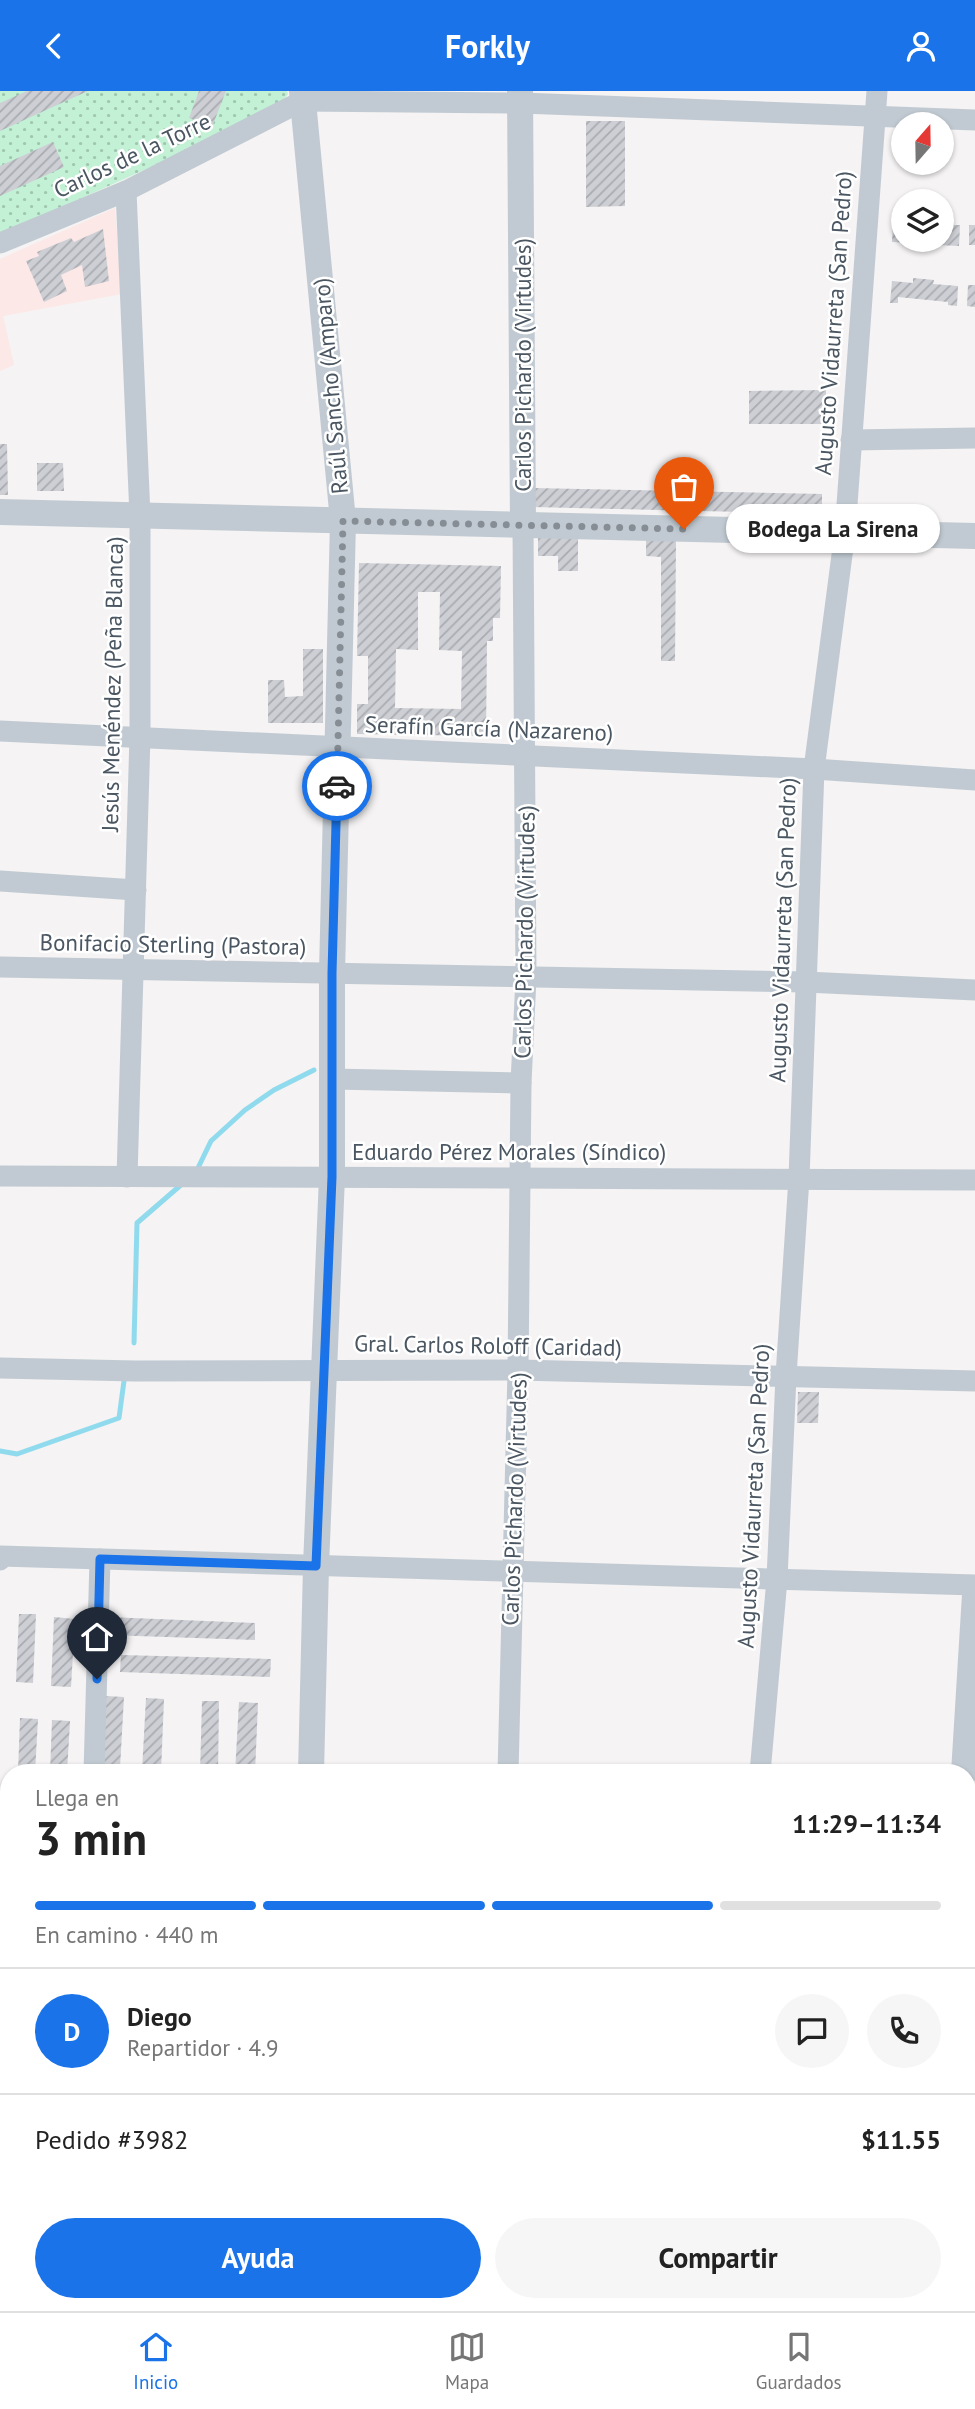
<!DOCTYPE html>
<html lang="es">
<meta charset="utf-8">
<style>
body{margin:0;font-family:"PT Sans",sans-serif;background:#f6f6f6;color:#222;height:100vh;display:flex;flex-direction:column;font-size:26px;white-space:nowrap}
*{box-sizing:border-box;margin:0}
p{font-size:23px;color:#767676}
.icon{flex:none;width:38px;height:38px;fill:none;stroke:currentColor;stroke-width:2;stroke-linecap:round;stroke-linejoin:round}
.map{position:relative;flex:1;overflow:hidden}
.drawer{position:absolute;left:0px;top:1673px;width:976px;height:548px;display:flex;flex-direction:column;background:#fff;border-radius:28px 28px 0 0;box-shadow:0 2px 5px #0004}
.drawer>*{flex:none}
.needle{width:46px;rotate:20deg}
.tools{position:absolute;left:891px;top:21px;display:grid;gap:14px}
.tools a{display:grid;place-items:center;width:63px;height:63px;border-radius:50%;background:#fff;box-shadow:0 2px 5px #0004;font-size:35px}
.pin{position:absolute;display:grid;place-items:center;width:60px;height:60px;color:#fff;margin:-72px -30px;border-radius:50% 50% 50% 0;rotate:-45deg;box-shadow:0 0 7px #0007}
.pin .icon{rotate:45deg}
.courier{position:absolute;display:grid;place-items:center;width:70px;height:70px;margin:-35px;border:5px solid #1a73e8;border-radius:50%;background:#fff;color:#222;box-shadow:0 2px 9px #0007}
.bubble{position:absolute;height:49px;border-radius:24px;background:#fff;box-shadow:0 2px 5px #0004;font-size:23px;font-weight:800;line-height:49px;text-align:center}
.head em{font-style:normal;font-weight:800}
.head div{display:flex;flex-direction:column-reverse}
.head{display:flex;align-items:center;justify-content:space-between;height:119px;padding:0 35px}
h1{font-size:46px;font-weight:800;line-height:52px}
.bar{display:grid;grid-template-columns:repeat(4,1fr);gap:10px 7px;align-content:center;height:84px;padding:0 35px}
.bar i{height:9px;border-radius:5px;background:#e0e0e0}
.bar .active{background:#1a73e8}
.bar p{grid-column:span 4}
.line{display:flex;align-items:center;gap:18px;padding:0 35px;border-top:2px solid #e0e0e0}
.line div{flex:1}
.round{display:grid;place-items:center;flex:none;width:74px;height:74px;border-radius:37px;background:#f6f6f6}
.cta{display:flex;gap:14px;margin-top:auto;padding:14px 35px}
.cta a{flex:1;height:80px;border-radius:42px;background:#1a73e8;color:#fff;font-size:28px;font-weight:800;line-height:80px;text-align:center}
.cta a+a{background:#f6f6f6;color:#222}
header{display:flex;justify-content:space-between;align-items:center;height:91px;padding:0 35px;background:#1a73e8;color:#fff;font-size:32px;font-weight:800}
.tabs{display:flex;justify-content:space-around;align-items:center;height:98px;border-top:2px solid #e0e0e0;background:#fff;font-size:19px;color:#767676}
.tabs a{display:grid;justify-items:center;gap:4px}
.tabs .active{color:#1a73e8}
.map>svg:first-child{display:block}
.medical{fill:#fce8e6}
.grass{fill:url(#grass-dots)}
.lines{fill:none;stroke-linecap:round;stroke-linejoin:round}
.stream{stroke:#90daee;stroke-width:5}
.building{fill:url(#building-hatch);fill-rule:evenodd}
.minor{stroke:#c1cad2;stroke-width:21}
.tertiary{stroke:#c1cad2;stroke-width:26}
.done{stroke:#868d94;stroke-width:7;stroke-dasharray:0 12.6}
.route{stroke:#1a73e8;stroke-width:9}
.labels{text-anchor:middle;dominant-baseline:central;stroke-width:5;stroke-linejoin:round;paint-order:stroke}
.street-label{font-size:23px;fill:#4a5661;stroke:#fff}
</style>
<header><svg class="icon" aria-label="back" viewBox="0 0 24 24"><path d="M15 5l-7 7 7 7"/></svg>Forkly<svg class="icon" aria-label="person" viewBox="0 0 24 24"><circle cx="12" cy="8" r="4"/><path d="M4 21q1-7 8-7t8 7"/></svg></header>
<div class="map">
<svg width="975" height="2220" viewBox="0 0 975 2220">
<defs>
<pattern id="grass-dots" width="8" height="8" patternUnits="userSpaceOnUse" patternTransform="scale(1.75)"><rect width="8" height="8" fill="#c3f1d5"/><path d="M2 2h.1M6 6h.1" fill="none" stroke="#a0c6b0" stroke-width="1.8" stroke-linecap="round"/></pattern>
<pattern id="building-hatch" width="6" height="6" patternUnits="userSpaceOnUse" patternTransform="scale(1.75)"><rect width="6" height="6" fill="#cdcfd5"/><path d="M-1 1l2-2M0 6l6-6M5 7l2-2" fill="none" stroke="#a8abb0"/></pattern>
</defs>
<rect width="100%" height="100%" fill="#f5f3f3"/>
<path class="medical" d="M115 117 122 203 3 225 14 274 0 280V168Z"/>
<g class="grass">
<path d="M0 0H287L288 3 277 19 0 144Z"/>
<rect x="309" y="2212" width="153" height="8"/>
</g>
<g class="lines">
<g class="stream">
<path d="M197 1079 211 1050 245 1019 274 999 314 979"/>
<path d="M134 1252 137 1132 182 1093"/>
<path d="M0 1360 17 1363 119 1327 124 1290"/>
</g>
</g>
<g class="building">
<path d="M27 0H88L0 40V12Z"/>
<path d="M199 0H226L212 36 189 27Z"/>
<path d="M586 30H625V115L586 116Z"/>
<path d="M53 51 64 76 0 105V75Z"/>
<path d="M893 131 900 132V136H903V149H942V138H951V134H960L959 155 936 154 935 157 918 156V152L892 151Z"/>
<rect x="969" y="134" width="6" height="20"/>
<path d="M103 138 109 190 85 196 82 174 61 184 67 200 44 211 26 170 39 165 37 161 71 147 74 151Z"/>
<path d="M913 187 934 189 933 193 958 195 957 215 948 214V211L898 206V212H890L892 190 913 192Z"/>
<path d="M968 194H975V216L967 215Z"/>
<path d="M826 299V333H749V300Z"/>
<path d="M0 353H7L8 404H0Z"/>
<path d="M37 372H63L64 400H37Z"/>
<path d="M533 397 822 403V423L533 416Z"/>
<path d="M538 445 578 446V480H558V465H538Z"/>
<path d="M646 449H676L675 570H661V466L646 465Z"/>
<path d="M359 472 501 475 500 527H493V550H487L486 645 357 643V613H368V565H357ZM418 501H440L439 559 462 560 461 618 395 617 396 558 418 559Z"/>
<path d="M303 558H323V632H268V589H284L285 606 303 605Z"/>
<path d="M798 1301H819L818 1332H797Z"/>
<path d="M19 1523H36L33 1592 16 1591Z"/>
<path d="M54 1526 75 1528 71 1596 51 1595Z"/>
<path d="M108 1526 255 1532V1549L107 1544Z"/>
<path d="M121 1564 271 1568 270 1586 120 1581Z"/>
<path d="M106 1605 124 1606 120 1677 103 1676Z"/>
<path d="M146 1607 164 1608 161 1681 142 1680Z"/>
<path d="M202 1610H219L218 1682H200Z"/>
<path d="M239 1611 258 1612 255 1682H235Z"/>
<path d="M20 1627 38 1628 35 1682H18Z"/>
<path d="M52 1629 70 1630 67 1682H50Z"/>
<path d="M2 1788 9 1789V1866L0 1865Z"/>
<path d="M975 1800V1870H968V1806Z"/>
<rect x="0" y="1905" width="9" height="67"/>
<path d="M316 2212H341L340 2219 315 2218Z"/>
<path d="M462 2212H485L484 2220H462Z"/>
</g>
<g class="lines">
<g class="minor">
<path d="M303 10 521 12 975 29"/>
<path d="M126 100 140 425V645L127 1086"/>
<path d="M0 152 126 100 314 4"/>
<path d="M851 349 975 347"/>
<path d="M0 640 814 678 975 689"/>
<path d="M0 790 136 799"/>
<path d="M0 876 806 891 975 899"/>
<path d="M332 988 521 992"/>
<path d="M0 1085 975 1089"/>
<path d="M0 1277 135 1280 518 1279 975 1290"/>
<path d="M0 1469V1465L975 1494"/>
<path d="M94 1682 100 1468"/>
<path d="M508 1682 518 1279 521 992 526 887 523 435"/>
<path d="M760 1682 777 1488 786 1285 799 1087 814 678 845 441 877 0"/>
<path d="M0 1763H9"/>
<path d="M968 1786H975"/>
<path d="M968 2163H975"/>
<path d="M0 2184H9"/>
<path d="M294 2220V2212"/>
<path d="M496 2220V2212"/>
<path d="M715 2220V2212"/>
</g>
<g class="tertiary">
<path d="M302 0 343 430 332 882V1085L316 1475 311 1682"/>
<path d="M520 0 523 435"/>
<path d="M0 421 975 445"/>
<path d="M964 1682 975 1503"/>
<path d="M968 1989H975"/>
<path d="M0 1991H9"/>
<path d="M932 2220 933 2212"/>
</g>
</g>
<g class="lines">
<path class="done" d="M337 695 343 430 684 438"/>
<path class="route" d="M97 1588 100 1468 316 1475 332 1086V882L337 695"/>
</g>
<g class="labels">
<g class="street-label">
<text transform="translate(132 64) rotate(-25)">Carlos de la Torre</text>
<text transform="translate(833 232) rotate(-86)">Augusto Vidaurreta (San Pedro)</text>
<text transform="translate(522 274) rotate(-90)">Carlos Pichardo (Virtudes)</text>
<text transform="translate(330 295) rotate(-95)">Raúl Sancho (Amparo)</text>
<text transform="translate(112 593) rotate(-89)">Jesús Menéndez (Peña Blanca)</text>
<text transform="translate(489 637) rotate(2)">Serafín García (Nazareno)</text>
<text transform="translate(782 839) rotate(-88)">Augusto Vidaurreta (San Pedro)</text>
<text transform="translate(524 841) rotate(-89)">Carlos Pichardo (Virtudes)</text>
<text transform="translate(173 853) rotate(1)">Bonifacio Sterling (Pastora)</text>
<text x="509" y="1060">Eduardo Pérez Morales (Síndico)</text>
<text transform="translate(488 1254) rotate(1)">Gral. Carlos Roloff (Caridad)</text>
<text transform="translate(753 1405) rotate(-87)">Augusto Vidaurreta (San Pedro)</text>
<text transform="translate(514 1408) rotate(-88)">Carlos Pichardo (Virtudes)</text>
</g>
</g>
</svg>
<div class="tools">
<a><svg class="needle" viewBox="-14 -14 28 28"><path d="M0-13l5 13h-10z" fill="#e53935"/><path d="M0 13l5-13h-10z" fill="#767676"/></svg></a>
<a><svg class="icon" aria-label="layers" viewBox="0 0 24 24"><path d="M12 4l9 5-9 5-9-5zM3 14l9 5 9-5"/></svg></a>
</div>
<div class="pin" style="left:684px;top:438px;background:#ea580c"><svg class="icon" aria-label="bag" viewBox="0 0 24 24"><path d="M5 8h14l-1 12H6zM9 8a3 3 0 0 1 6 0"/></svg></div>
<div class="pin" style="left:97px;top:1588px;background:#1f2937"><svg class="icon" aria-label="home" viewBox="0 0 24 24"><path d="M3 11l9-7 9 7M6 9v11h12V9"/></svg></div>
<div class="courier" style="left:337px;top:695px"><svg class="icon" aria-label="car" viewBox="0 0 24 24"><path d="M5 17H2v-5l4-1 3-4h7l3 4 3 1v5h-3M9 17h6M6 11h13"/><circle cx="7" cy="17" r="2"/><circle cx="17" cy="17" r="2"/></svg></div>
<div class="bubble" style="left:726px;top:413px;width:214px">Bodega La Sirena</div>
<section class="drawer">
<div class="head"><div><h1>3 min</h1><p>Llega en</p></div><em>11:29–11:34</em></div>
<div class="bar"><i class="active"></i><i class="active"></i><i class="active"></i><i></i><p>En camino · 440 m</p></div>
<div class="line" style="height:126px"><b class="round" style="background:#1a73e8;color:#fff">D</b><div><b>Diego</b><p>Repartidor · 4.9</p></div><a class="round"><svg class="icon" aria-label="chat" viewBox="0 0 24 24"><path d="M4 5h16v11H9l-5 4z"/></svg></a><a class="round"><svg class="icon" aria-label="phone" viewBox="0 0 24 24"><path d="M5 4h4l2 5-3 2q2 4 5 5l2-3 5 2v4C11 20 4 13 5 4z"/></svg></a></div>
<div class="line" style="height:91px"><div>Pedido #3982</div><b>$11.55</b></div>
<div class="cta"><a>Ayuda</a><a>Compartir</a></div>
</section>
</div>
<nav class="tabs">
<a class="active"><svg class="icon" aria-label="home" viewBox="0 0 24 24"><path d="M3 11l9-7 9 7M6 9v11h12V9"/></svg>Inicio</a>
<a><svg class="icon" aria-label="map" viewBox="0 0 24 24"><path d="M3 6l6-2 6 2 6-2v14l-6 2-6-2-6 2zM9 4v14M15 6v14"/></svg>Mapa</a>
<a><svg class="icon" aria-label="saved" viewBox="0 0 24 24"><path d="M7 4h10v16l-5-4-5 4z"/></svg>Guardados</a>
</nav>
